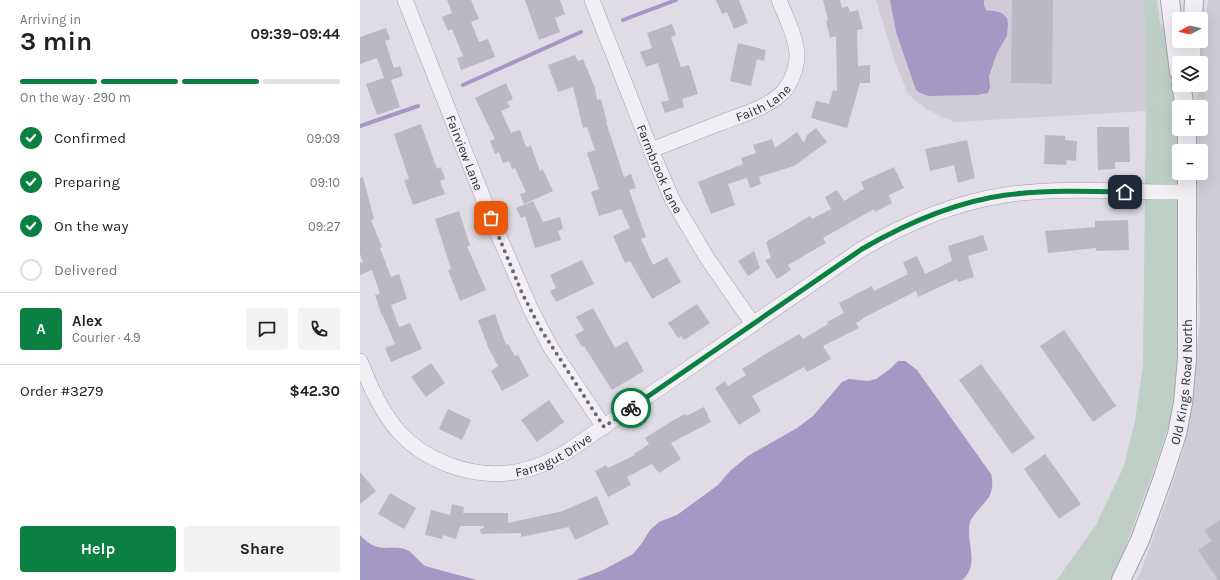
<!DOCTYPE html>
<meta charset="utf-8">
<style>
body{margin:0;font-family:Karla,sans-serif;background:#f2f2f2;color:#222;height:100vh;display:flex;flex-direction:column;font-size:15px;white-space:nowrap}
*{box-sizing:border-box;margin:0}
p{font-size:13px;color:#767676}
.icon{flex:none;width:22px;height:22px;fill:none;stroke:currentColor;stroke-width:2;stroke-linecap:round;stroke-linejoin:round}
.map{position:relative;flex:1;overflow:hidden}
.details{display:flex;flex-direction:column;background:#fff;width:360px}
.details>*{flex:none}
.needle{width:26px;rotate:262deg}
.tools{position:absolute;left:812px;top:12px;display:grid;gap:8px}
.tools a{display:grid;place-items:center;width:36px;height:36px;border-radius:4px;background:#fff;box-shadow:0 4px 16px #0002;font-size:20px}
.pin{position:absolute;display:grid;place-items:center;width:34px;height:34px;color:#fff;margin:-17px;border-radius:8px;box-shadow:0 2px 6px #0006}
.courier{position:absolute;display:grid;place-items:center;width:40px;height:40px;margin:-20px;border:3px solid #0b8043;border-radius:50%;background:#fff;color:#222;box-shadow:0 1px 5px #0007}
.summary em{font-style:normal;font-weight:700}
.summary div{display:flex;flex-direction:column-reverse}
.summary{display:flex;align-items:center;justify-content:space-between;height:68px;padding:0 20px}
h1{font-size:26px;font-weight:700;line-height:30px}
.bar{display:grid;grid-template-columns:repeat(4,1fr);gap:6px 4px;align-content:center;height:48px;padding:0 20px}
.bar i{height:5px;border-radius:3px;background:#e0e0e0}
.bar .on{background:#0b8043}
.bar p{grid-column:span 4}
.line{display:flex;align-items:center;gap:10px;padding:0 20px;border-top:1px solid #e0e0e0}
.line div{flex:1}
.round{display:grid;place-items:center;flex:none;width:42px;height:42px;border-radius:4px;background:#f2f2f2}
ol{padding:0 20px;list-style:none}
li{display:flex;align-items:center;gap:12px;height:44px}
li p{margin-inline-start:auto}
li .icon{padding:4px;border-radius:50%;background:#0b8043;color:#fff;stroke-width:4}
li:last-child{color:#767676}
li i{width:22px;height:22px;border:2px solid #e0e0e0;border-radius:50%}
.primary-button{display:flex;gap:8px;margin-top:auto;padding:8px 20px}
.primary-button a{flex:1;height:46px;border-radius:4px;background:#0b8043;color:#fff;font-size:16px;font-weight:700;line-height:46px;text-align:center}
.primary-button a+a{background:#f2f2f2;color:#222}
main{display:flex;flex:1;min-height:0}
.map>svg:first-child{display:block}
.built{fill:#cfcbd7}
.green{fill:#becfc6}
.water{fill:#a499c4}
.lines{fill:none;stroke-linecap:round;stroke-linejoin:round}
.stream{stroke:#a499c4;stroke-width:4}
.building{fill:#bcb7c5}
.minor-casing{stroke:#a6a2af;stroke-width:16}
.tertiary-casing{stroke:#a6a2af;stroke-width:20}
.minor{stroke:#f1eff4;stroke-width:15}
.tertiary{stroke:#f1eff4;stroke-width:18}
.done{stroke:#6c6676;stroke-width:4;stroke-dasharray:0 7.2}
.route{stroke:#0b8043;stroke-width:5}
.labels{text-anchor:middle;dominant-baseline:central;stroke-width:3.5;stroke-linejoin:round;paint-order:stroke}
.street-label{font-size:13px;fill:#2e273b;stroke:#eeebf3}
</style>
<main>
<section class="details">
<div class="summary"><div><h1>3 min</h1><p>Arriving in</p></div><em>09:39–09:44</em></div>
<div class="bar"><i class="on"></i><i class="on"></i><i class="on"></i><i></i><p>On the way · 290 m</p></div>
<ol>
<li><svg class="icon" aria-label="check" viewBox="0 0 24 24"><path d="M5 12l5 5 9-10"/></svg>Confirmed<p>09:09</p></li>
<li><svg class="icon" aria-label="check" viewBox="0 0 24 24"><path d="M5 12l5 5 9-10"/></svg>Preparing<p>09:10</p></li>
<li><svg class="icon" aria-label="check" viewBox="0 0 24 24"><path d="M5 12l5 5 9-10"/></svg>On the way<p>09:27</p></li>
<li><i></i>Delivered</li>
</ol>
<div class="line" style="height:72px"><b class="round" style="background:#0b8043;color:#fff">A</b><div><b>Alex</b><p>Courier · 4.9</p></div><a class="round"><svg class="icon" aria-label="chat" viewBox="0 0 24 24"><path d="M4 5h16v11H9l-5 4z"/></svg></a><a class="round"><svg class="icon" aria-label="phone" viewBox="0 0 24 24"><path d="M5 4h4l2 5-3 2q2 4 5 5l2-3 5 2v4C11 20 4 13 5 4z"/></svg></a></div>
<div class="line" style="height:52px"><div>Order #3279</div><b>$42.30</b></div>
<div class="primary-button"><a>Help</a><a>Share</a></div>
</section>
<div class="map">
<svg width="860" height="580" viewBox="0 0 860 580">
<rect width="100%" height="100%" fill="#dfdce5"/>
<g class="built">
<path d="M516 0H784L786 111 594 122 566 109 548 94 535 62Z"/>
<path d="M848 0H860V580H776L780 574 809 494 825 444 840 321 836 173H841V151H836V129H841V107H836L839 85H841V63Z"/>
</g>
<path class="green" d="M784 0H797L800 23 806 29 817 112 819 151V333L816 394 813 411 796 464 762 556 752 580H697L736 525 764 466 775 421 783 364 786 111Z"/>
<g class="water">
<path d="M530 0H624V5L626 10 634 11 642 13 647 18 648 24 647 36 637 53 629 76 630 87 628 93 616 95 569 96 560 93 556 90 536 32Z"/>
<path d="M538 361H545L557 370 631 474C636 495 626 500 615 514 613 517 611 519 610 522 605 541 621 565 602 580H216L243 570 273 554 282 543 290 530 299 522 317 515 358 485 370 471 388 456 437 428 453 416 482 382 489 379 508 381 516 379 530 369Z"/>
<path d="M0 535C19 557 31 542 49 551 53 554 60 562 65 566L117 580H0Z"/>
</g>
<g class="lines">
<g class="stream">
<path d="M263 20 316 0"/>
<path d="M103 85 221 32"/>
<path d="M0 126 58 106"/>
</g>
</g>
<g class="building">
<path d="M87 0H111L119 19 111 22 119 42 128 39 135 57 101 70 97 58 103 56 92 29 88 31 82 17 92 13Z"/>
<path d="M165 0H200L205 14 195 18 200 32 179 40Z"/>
<path d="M356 0H379L388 23 374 29 367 12 362 14Z"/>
<path d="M463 0H480L482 8 488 6 490 12 498 10 503 29 497 30 498 66 510 65V83H500L487 128 451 118 456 101 469 104 473 90 477 91 476 36 470 38 466 21 468 20Z"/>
<path d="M652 0H693L692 84 651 83Z"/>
<path d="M312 24 316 35 311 37 321 67 329 65 338 94 322 99 324 107 305 113 301 102 309 100 298 63 286 67 280 52 292 48 287 33Z"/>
<path d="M26 28 30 39 25 41 34 68 40 66 43 76 31 80 40 107 17 115 6 84 24 78 17 58 0 64V37Z"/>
<path d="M378 43 406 50 404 61 397 59 391 86 370 81Z"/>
<path d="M215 55 218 61 223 59 235 88 237 100 241 99 247 122H246L264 177 271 174 276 188 269 190 286 237 281 239 293 265 307 257 321 282 292 299 270 261 265 263 253 236 270 228 261 209 239 216 231 192 239 189 227 153 235 150 227 127 223 128 213 87 198 92 188 65Z"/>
<path d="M146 83 153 99 147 102 150 107 141 111 151 133 160 130 166 147 171 146 180 171 183 170 193 191 164 204 160 194 166 192 155 168 152 169 149 161 143 163 139 152 135 154 130 141 135 139 115 98Z"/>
<path d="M61 124 77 169 81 167 85 179 80 181 85 194 53 205 44 180 49 179 34 134Z"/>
<path d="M737 127H769L770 162H755V169L738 170Z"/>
<path d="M456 128 467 142 434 166 399 177 401 184 390 188 387 178 368 184 375 205 351 214 338 182 383 164 381 158 396 153 393 145 412 139 415 148 437 132 444 143 447 135Z"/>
<path d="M685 135 705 136V140L717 141 716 161 707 160 706 165 684 164Z"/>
<path d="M607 140 615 178 598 183 594 165 570 171 565 149Z"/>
<path d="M534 167 544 188 529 195 532 203 515 212 514 209 463 238 466 243 428 265 431 270 417 279 405 260 411 258 406 242 450 216 452 219 471 209 465 197 477 190 484 201 504 189 501 182Z"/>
<path d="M3 177 14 219 11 220 22 247 20 248 31 277 39 274 47 299 31 305 39 327 50 323 62 349 31 362 25 348 35 344 23 316H22L15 295 20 294 12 270 0 275V263L3 262 0 254V178Z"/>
<path d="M173 201 183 222 200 217 203 229 198 231 201 240 175 248 165 216 161 218 156 208Z"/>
<path d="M99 211 110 246H107L126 290 100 301 88 270 91 269 75 219Z"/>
<path d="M768 220 769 250 736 251V248L688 253 685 231 735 227V221Z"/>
<path d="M623 235 628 250 608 256 614 277 598 282 597 279 558 297 556 291 503 318V319L496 323 499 328 463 346 471 359 447 372 444 367 392 396 401 411 379 425 355 388 365 381 368 386 386 375 382 369 404 355 439 334 443 339 468 324 467 322 484 313 479 303 512 286 514 291 548 274 543 262 557 256 565 274 592 261 588 246Z"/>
<path d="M394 251 400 268 388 276 378 261Z"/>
<path d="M222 260 234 284 196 302 190 291 196 288 190 275Z"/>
<path d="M337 304 350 323 324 340 321 336 318 338 308 323Z"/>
<path d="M233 308 255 348 267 341 284 371 252 390 224 346 222 347 215 335 224 330 216 317Z"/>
<path d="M135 314 146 345 148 344 155 356 158 355 169 376 142 391 131 371 138 366 128 347 118 320Z"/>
<path d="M704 330 756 406 733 422 680 346Z"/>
<path d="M71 363 85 383 66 397 51 377Z"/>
<path d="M621 364 675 438 652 454 599 380Z"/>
<path d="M189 400 204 422 177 442 161 420Z"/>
<path d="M344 407 351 422 311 443 321 459 299 473 292 464 267 477 271 485 248 497 235 471 246 465 248 468 275 455 274 454 289 444 285 438 312 421 325 414 326 416Z"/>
<path d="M88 409 111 420 102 440 79 429Z"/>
<path d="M685 454 721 504 699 519 664 469Z"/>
<path d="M0 472 16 491 0 504Z"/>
<path d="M30 493 56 508 44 529 18 514Z"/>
<path d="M237 496 249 524 215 540 209 527 161 537V533L121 534 120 529 124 528V526H100L96 539 83 535 82 539 65 535 71 510 90 515 92 504 104 507 103 513H148V523L203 511Z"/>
<path d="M860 520V580H858L838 550 852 541 844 530Z"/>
</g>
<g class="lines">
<defs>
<g id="minor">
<path id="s1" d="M45 0 131 218 171 310 191 348 244 427"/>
<path id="s2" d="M232 0 291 150 312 199 347 258 393 324"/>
<path id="s3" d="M291 150C315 141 339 131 363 122 383 114 407 108 423 92 431 83 437 68 437 55 436 37 426 17 419 0"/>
<path id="s4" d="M0 361C10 386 21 412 40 433 66 461 109 477 148 473 169 471 190 462 208 451L502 249C546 223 594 203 645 195 705 186 767 193 827 192"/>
</g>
<g id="tertiary">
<path d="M810 0 819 72"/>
<path d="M833 19 834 0"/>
<path d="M831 63 832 41"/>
<path d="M821 85 825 107"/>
<path d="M827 129V151"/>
<path id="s5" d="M761 580 780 540 803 477 817 434 823 403 827 359V173"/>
</g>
</defs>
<use href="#minor" class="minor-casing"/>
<use href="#tertiary" class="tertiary-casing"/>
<use href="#minor" class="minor"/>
<use href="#tertiary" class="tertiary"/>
</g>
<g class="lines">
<path class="done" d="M131 218 162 293 180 328 244 427 271 408"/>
<path class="route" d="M271 408 502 249C547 223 594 202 646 195 686 190 726 191 765 192"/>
</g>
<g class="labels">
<g class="street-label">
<text stroke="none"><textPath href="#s3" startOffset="122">Faith Lane</textPath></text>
<text stroke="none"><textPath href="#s1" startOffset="164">Fairview Lane</textPath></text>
<text stroke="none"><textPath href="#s2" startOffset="182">Farmbrook Lane</textPath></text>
<text stroke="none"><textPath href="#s5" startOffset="209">Old Kings Road North</textPath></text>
<text stroke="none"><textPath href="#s4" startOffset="251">Farragut Drive</textPath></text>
</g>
</g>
</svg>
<div class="tools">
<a><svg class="needle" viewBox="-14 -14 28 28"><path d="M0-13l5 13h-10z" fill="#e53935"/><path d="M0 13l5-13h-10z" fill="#767676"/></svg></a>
<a><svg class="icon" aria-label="layers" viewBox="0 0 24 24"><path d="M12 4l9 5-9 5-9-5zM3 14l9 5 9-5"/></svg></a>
<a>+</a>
<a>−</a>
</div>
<div class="pin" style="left:131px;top:218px;background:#ea580c"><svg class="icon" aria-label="bag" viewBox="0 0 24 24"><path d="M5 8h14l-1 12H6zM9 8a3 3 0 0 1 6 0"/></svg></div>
<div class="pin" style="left:765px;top:192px;background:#1f2937"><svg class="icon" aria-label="home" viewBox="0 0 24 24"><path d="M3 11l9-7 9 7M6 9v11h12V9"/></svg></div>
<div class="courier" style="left:271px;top:408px"><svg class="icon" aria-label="bike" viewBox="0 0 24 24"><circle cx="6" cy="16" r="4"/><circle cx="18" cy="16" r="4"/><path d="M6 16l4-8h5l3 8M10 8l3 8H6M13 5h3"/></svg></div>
</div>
</main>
